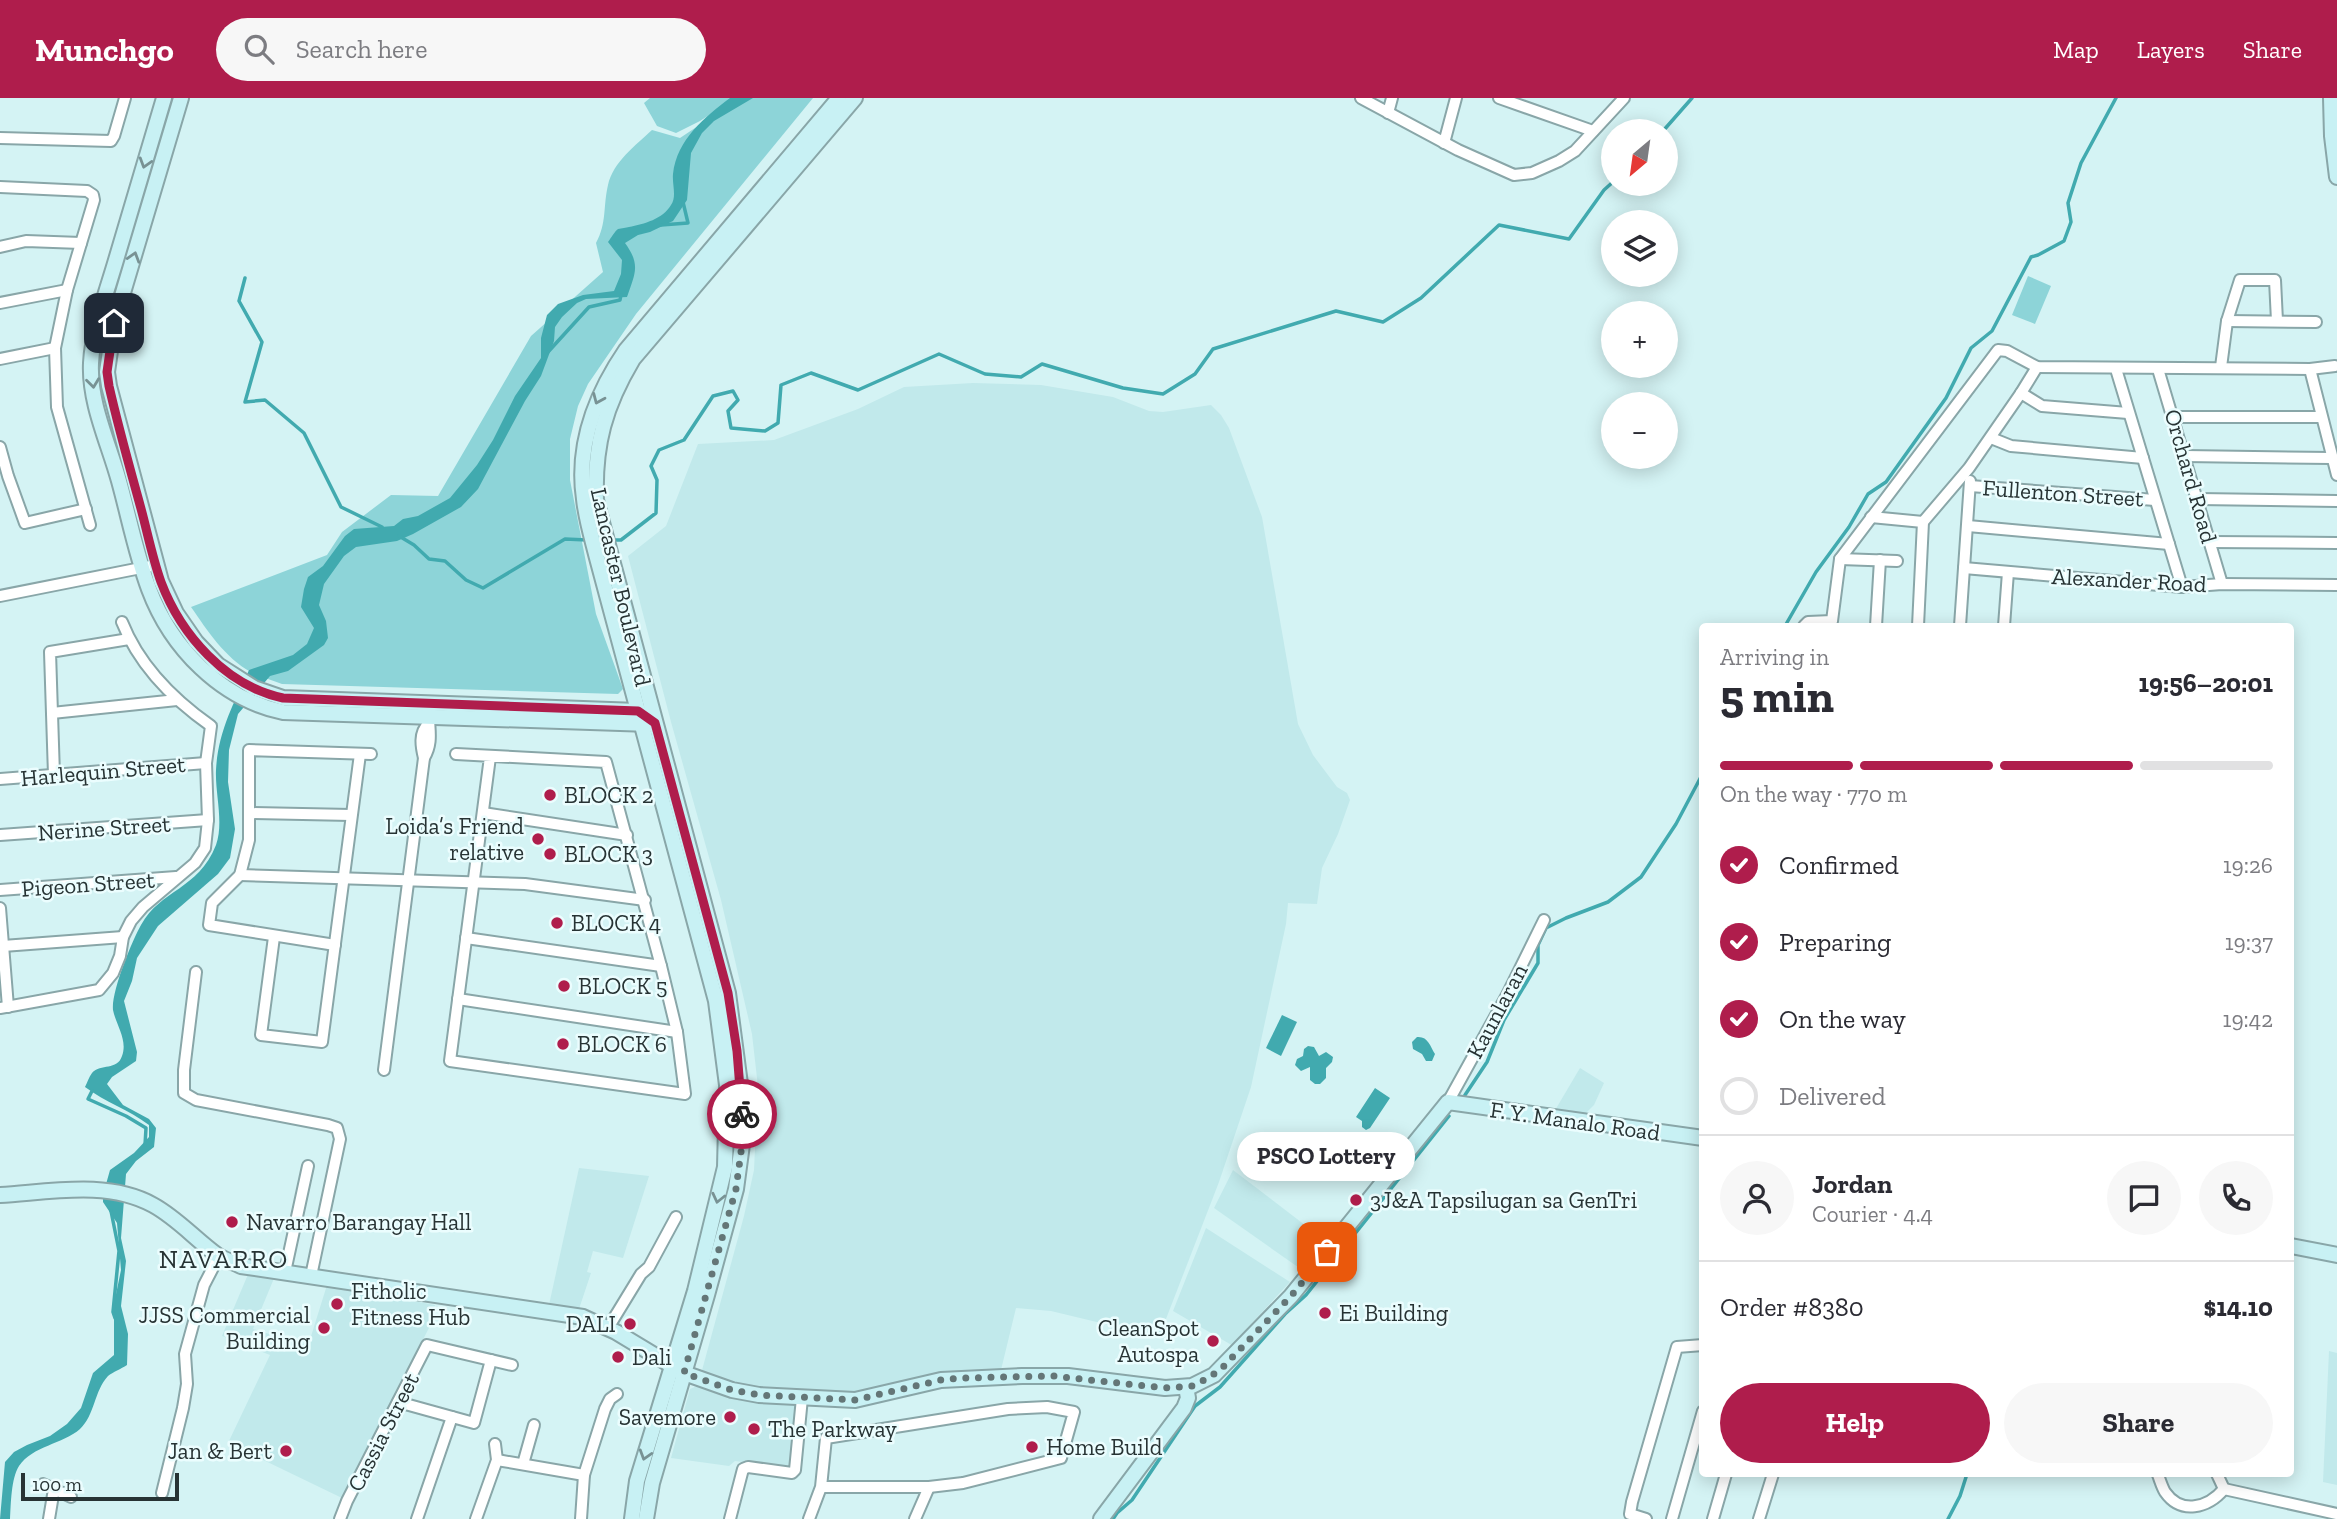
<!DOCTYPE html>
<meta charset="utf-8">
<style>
body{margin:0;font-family:"Zilla Slab",serif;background:#f7f7f7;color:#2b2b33;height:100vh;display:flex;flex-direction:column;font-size:26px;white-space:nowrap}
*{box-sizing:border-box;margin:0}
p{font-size:23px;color:#7c7c81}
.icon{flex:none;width:38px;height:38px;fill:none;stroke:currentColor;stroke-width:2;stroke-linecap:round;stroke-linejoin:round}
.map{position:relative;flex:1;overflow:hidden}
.details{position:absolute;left:1699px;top:525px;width:595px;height:854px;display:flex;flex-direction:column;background:#fff;border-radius:7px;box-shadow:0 4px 18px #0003}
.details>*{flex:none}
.needle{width:46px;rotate:209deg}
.tools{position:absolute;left:1601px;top:21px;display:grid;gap:14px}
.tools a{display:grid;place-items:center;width:77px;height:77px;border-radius:50%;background:#fff;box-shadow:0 4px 18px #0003;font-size:35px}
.scale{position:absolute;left:21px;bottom:18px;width:158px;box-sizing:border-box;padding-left:7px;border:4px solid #273334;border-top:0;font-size:19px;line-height:24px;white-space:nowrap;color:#273334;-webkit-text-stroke:5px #ebfdfe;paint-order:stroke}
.pin{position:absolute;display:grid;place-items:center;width:60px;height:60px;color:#fff;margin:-30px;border-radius:14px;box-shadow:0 4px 10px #0006}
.courier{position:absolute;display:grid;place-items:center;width:70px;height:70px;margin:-35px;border:5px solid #af1d4c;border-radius:50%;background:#fff;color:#222;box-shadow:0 2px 9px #0007}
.bubble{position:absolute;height:49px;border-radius:24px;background:#fff;box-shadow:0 4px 18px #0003;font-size:23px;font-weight:800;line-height:49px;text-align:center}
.summary em{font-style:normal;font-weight:800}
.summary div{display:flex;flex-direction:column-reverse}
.summary{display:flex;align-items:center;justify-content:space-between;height:119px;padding:0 21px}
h1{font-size:46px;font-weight:800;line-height:52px}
.bar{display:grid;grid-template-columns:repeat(4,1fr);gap:10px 7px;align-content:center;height:84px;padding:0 21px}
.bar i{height:9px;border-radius:5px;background:#e1e1e2}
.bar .active{background:#af1d4c}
.bar p{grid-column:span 4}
.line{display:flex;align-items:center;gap:18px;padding:0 21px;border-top:2px solid #e1e1e2}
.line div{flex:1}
.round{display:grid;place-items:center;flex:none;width:74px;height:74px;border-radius:37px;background:#f7f7f7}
ol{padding:0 21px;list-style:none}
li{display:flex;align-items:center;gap:21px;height:77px}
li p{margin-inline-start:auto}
li .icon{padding:7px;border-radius:50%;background:#af1d4c;color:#fff;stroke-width:4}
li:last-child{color:#7c7c81}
li i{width:38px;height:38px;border:4px solid #e1e1e2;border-radius:50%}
.primary-button{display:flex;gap:14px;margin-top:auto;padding:14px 21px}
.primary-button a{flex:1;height:80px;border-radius:42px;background:#af1d4c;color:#fff;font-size:28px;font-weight:800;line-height:80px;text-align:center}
.primary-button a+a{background:#f7f7f7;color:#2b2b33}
header{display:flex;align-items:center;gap:42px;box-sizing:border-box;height:98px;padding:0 35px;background:#af1d4c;color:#fff}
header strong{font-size:33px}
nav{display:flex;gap:38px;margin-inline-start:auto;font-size:24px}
.search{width:490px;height:63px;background:#f7f7f7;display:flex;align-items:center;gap:18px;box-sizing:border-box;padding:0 24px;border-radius:38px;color:#7c7c81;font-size:26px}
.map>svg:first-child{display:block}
.built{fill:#c1e9eb}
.green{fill:#8dd4d8}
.water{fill:#41aaaf}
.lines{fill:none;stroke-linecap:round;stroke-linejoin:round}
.stream{stroke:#41aaaf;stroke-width:3.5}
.street-casing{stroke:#89a6a8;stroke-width:14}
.secondary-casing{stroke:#89a6a8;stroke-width:18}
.street{stroke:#fff;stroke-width:10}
.secondary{stroke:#c8f1f4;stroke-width:14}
.oneway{stroke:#789294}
.done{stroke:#647677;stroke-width:7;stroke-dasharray:0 12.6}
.route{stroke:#af1d4c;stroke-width:9}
.poi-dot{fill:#af1d4c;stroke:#ebfdfe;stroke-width:2.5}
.labels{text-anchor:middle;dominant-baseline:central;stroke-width:5;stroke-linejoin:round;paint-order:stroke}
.street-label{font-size:23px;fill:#273334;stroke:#ebfdfe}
.poi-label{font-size:23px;fill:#273334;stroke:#ebfdfe;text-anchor:start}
.quarter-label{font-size:26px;letter-spacing:2px;fill:#273334;stroke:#ebfdfe}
</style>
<header>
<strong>Munchgo</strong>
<div class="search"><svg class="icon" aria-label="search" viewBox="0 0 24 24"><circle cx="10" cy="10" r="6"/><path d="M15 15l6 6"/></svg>Search here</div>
<nav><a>Map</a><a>Layers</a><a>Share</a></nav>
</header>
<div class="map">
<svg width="2337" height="1421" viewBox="0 0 2337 1421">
<rect width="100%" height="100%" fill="#d4f3f4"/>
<g class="built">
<path d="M973 285 1041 287 1113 299 1149 313 1163 314 1211 307 1221 317 1229 330 1262 419 1298 626 1313 657 1337 689 1347 695 1350 702 1338 736 1322 770 1317 806 1288 805 1286 826 1251 989 1219 1084 1159 1239 1051 1213 1016 1210 1001 1272 936 1276 862 1294 784 1293 717 1282 701 1276 744 1118 754 1072 758 989 752 936 721 802 671 624 628 458 666 428 698 346 774 342 858 311 904 289Z"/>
<path d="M1580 970 1604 985 1594 1007 1582 1019 1554 1014Z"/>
<path d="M579 1070 649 1078 623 1160 593 1153 587 1174 591 1175 579 1211 549 1207Z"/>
<path d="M1233 1072 1327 1144 1305 1174 1214 1110Z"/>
<path d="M1206 1130 1290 1184 1253 1224 1235 1249 1173 1213Z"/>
<path d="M249 1174 275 1178 253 1231 308 1248 327 1187 435 1207 433 1222 342 1400 228 1345 270 1257 222 1238Z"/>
<path d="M2329 1253 2337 1255V1387L2323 1384Z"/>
<path d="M697 1288 734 1298 804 1306 798 1371 735 1363 729 1368 671 1360 690 1291Z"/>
</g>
<g class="green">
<path d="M650 0H735L700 23 676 35 657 28 644 5Z"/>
<path d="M740 0H813L636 216 588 286 578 308 570 341V382L596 516 623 591 618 596 282 586C272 582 261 579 251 574 225 560 207 532 191 509L327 457 342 434 391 397 438 398 531 238 603 174 596 145C607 125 603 108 608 87 613 64 636 47 652 32L680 40Z"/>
<path d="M2028 178 2051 188 2035 226 2012 217Z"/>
</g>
<g class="water">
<path d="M730 0H753L714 23 702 35 691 55 687 102 673 123 650 134 638 137 625 145C641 167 635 175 627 199L586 201 577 205 562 219 555 229 554 243 541 278 525 303 478 391 461 409 413 436 397 443 356 449 344 458 324 486 319 507 326 523 328 540 324 547 288 573 270 578 238 616 229 652 228 684 235 731 230 760 218 776 158 828 137 860 132 883 124 903 137 954 136 963 112 979 107 986 123 1007 149 1021 156 1030 154 1049 136 1063 126 1076 121 1140 126 1163 121 1208 128 1236 127 1267C121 1271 113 1274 108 1278 94 1293 95 1317 80 1331 63 1346 32 1348 19 1368 11 1381 11 1405 10 1421H0L5 1364 14 1354 27 1347 50 1338 67 1326 81 1310 93 1275 114 1257V1206L121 1172 117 1125 103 1104V1097L110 1072 134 1055 149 1039V1027C129 1012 105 1004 85 989 87 985 89 979 92 975 101 965 117 973 122 958 128 942 116 927 113 912 111 894 132 843 141 827 161 791 198 792 216 747 224 724 215 696 216 672 218 634 233 607 249 572L293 557 307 546 314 530 301 509 304 491 308 479 323 468 345 438 354 431 394 428 403 421 418 418 450 400 477 367 493 342 515 298 541 260V240L547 217 558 206 583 197 614 193 621 176 622 162 608 144C611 140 615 133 618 131 622 130 626 130 629 129 644 126 663 121 671 107 677 99 672 86 673 76 677 41 705 19 730 0Z"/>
<path d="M1282 917 1297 924 1281 958 1266 950Z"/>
<path d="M1417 939C1428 938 1430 948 1435 956L1432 963H1426L1422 956 1413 951 1412 944Z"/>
<path d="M1308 948 1314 949 1319 958 1326 954 1333 959 1332 964 1326 970V980L1320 986H1315L1310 982V969L1301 973 1295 967 1297 961 1303 958 1304 951Z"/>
<path d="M1375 990 1390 1000 1370 1030 1366 1032 1362 1029V1023L1356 1019Z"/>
</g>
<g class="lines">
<g class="stream">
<path d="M1663 33 1692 0"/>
<path d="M661 127 688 125 683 104"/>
<path d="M245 180 239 203 262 244 245 304 265 302 304 335 341 409 382 429"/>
<path d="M548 254 589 209 620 202 621 197"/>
<path d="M399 438 414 447 429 461 445 463 466 482 483 490 565 441 587 442"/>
<path d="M613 442H621L656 415 657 382 651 368 659 352 684 342 713 298 733 293 738 302 728 313 731 330 765 333 778 325 781 287 811 275 858 292 939 256 985 276 1021 279 1042 266 1123 290 1163 296 1195 276 1213 251 1336 213 1383 224 1421 200 1499 127 1569 141 1604 92 1614 83"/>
<path d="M1785 528 1816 474 1849 429 1868 396 1886 384 1946 300 1971 250 1992 233 2031 159 2038 157 2064 143 2071 124 2068 105 2081 65 2116 0"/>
<path d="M92 993 88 1001 126 1018 146 1030 145 1047"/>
<path d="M1465 997 1487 964 1504 922 1538 865V847L1546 830 1566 820 1608 804 1641 779 1676 726 1703 675"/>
<path d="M111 1113 119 1153 113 1214 115 1220"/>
<path d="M1113 1421 1117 1415 1132 1402 1195 1308 1220 1289 1285 1216 1306 1197 1449 1018"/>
<path d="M1948 1421 1960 1398 1967 1376"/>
</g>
<defs>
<g id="street">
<path d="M1361 0 1458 52 1514 77 1532 75 1559 63 1575 53 1624 0"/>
<path d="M1499 0 1593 33"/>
<path d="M1388 15 1392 0"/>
<path d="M0 40 111 43 114 38 125 0"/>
<path d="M1444 45 1456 0"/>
<path d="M0 89 87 93 93 97 94 102 67 192 55 250 57 309 90 427"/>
<path d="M0 149 26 143 81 145"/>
<path d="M0 205 67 192"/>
<path d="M2227 223 2316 224"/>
<path d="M0 261 55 250"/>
<path d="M2221 269 2227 223 2240 182H2275L2277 223"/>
<path d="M2116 271 2182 489"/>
<path d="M2158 271 2222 486"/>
<path d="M2310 271 2337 377"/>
<path d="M2021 295 2042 308 2128 315"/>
<path d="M2174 319H2321"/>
<path d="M1991 340 2011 348 2143 360"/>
<path d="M0 349 8 378 25 425 86 411"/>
<path d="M2185 358 2331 360"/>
<path d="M1970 388 2155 402"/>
<path d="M2198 401 2337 403"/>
<path d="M1871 419 1923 424"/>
<path d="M1968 428 2169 446"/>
<path d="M2210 444 2337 445"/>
<path d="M1840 461 1897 463"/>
<path d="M1964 470 2182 489 2222 486 2337 487"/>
<path d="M0 498 156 467"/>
<path d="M1804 528 1808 524 1832 523 1840 461 1998 252 2007 253 2037 269 2310 271 2335 268"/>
<path d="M1876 528 1880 462"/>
<path d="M1918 528 1923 424 1969 370 2021 295 2037 269"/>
<path d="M1960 528 1970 383"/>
<path d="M2004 528 2008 474"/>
<path d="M52 615 177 602"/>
<path d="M456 656 606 664 661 868 677 934 685 996 450 963 490 659"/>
<path d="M424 660C421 648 419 635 428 626"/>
<path d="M54 677 50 554 129 541"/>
<path d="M0 681 206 665"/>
<path d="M249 715 351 717"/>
<path d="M483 715 627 737"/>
<path d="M0 737 208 722"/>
<path d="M240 777 525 786 645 802"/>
<path d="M0 792 176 779"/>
<path d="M0 810 8 909"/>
<path d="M274 839 261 937 322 944 360 656"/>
<path d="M466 840 661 868"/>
<path d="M335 847 209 827 212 805 240 777 249 742V652L371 656"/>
<path d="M3 848 123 839"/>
<path d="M196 874 184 972V995L196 1002 328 1027 337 1030 340 1041 311 1178"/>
<path d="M458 901 677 934"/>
<path d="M0 910 99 892 113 875 120 858 123 839 131 823 143 809 195 765 205 750 208 722 206 665 211 628C174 602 139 567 122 524"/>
<path d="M384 972 424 660C434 643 428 630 429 612"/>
<path d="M1448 1004 1506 899 1544 822"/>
<path d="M285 1174 308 1068"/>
<path d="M608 1230 641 1176 649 1169 676 1119"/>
<path d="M398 1304 474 1325 491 1262"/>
<path d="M497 1362 584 1377"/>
<path d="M523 1366 534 1327"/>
<path d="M2217 1376 2224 1391"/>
<path d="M2158 1377C2160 1382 2162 1389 2165 1394 2181 1417 2208 1410 2224 1391"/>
<path d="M43 1386 71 1399"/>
<path d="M2224 1391 2337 1416"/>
<path d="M162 1395 183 1310 187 1286 185 1256 204 1187 219 1158"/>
<path d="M49 1421 54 1391"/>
<path d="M340 1421 347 1403 427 1247 512 1267"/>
<path d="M417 1421 452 1319"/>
<path d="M476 1421 497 1362 495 1346"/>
<path d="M581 1421 584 1377 605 1311 610 1301 617 1296"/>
<path d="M730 1421 743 1371 748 1369 792 1375 795 1372 802 1300"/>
<path d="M809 1421 821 1389 826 1340 1008 1311 1047 1309 1074 1314 1061 1360 963 1385 929 1389H821"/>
<path d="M915 1421 929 1389"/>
<path d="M1646 1421 1630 1416 1632 1404 1677 1249 1703 1247"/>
<path d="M1672 1421 1703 1313"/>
<path d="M1713 1421 1726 1376"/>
<path d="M1759 1421 1773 1376"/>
</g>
<g id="secondary">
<path d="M164 0C148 54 132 108 116 162 106 196 93 230 91 265 89 305 109 346 119 383 129 419 136 456 149 491 171 550 221 601 283 614L650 626"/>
<path d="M181 0 114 225 107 274 109 288 161 483 176 515 196 544 218 567 254 590 283 600 638 613 643 617"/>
<path d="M2331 0 2332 38 2337 79"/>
<path d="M0 1097C50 1094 108 1082 153 1107 177 1120 195 1141 217 1157 224 1162 233 1164 241 1168L583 1219 616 1234 684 1275 732 1292 759 1297 855 1302 941 1282 1022 1278H1068L1165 1290 1192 1288 1214 1277 1291 1198 1448 1004 1703 1040"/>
<path d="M2291 1148 2337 1157"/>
<path d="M632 1421 637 1383 695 1193 725 1069 727 987 716 903 597 460C592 440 586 421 584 401 576 347 596 296 626 252L839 0"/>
<path d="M646 1421 652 1385 707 1197 736 1091 743 1039 740 986 728 895 596 402C594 346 605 308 633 261L855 0"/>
<path d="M1101 1421 1184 1310 1188 1300 1186 1289"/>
</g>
</defs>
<use href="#street" class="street-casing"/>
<use href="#secondary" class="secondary-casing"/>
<use href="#street" class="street"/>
<use href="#secondary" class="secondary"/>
</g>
<defs><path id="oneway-chevron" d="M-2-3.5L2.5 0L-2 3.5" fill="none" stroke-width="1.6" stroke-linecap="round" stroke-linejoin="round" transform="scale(1.75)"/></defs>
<g class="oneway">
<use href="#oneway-chevron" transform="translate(145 65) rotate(107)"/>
<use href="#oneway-chevron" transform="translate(134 159) rotate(-73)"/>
<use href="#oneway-chevron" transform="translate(93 285) rotate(83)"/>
<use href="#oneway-chevron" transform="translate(598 301) rotate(113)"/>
<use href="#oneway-chevron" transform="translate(718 1100) rotate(103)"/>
<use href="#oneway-chevron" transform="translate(645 1357) rotate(107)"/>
</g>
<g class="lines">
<path class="done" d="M742 1016 743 1039 736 1091 684 1275 732 1292 759 1297 855 1302 941 1282 962 1280 1053 1278 1165 1290 1192 1288 1210 1279 1224 1268 1291 1198 1327 1154"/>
<path class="route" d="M114 225 107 274 109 288C118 328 129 367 140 407 147 432 152 459 161 484 181 537 226 588 283 600L638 613 655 625 728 895 737 953 742 1016"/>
</g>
<g class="poi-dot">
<circle cx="550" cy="697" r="7"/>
<circle cx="538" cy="741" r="7"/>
<circle cx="550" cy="756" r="7"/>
<circle cx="557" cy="825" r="7"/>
<circle cx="564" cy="888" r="7"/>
<circle cx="563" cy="946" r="7"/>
<circle cx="1356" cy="1102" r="7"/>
<circle cx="232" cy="1124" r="7"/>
<circle cx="337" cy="1206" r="7"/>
<circle cx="1325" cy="1215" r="7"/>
<circle cx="630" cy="1226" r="7"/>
<circle cx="324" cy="1230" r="7"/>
<circle cx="1213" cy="1243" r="7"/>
<circle cx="618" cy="1259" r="7"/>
<circle cx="730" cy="1319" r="7"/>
<circle cx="754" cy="1331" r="7"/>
<circle cx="1032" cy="1349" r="7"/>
<circle cx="286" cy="1353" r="7"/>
</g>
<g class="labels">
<g class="street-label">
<text transform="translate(2191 378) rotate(74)">Orchard Road</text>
<text transform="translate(2063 395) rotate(4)">Fullenton Street</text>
<text transform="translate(2129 482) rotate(3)">Alexander Road</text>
<text transform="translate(621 489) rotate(77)">Lancaster Boulevard</text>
<text transform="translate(103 673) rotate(-5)">Harlequin Street</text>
<text transform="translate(104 730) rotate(-4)">Nerine Street</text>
<text transform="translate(88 786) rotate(-4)">Pigeon Street</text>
<text transform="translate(1497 913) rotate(-62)">Kaunlaran</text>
<text transform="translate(1575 1023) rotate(8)">F. Y. Manalo Road</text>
<text transform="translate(383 1334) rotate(-63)">Cassia Street</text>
</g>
<g class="poi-label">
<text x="564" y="697">BLOCK 2</text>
<text x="524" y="728" text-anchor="end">Loida’s Friend<tspan x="524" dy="26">relative</tspan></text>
<text x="564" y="756">BLOCK 3</text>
<text x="571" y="825">BLOCK 4</text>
<text x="578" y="888">BLOCK 5</text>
<text x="577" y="946">BLOCK 6</text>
<text x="1370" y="1102">3J&amp;A Tapsilugan sa GenTri</text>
<text x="246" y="1124">Navarro Barangay Hall</text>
<text x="351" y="1193">Fitholic<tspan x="351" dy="26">Fitness Hub</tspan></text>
<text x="1339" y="1215">Ei Building</text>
<text x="310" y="1217" text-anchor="end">JJSS Commercial<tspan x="310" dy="26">Building</tspan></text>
<text x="616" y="1226" text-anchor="end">DALI</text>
<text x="1199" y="1230" text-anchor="end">CleanSpot<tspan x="1199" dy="26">Autospa</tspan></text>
<text x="632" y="1259">Dali</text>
<text x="716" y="1319" text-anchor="end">Savemore</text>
<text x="768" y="1331">The Parkway</text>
<text x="1046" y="1349">Home Build</text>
<text x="272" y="1353" text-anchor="end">Jan &amp; Bert</text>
</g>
<g class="quarter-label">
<text x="224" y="1161">NAVARRO</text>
</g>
</g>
</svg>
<div class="tools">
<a><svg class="needle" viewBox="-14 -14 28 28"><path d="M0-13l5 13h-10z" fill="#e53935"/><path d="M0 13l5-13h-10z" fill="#7c7c81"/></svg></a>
<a><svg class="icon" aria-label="layers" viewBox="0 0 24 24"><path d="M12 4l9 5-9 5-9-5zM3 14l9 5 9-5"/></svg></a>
<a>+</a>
<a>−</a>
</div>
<div class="scale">100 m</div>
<div class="pin" style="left:1327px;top:1154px;background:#ea580c"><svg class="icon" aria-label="bag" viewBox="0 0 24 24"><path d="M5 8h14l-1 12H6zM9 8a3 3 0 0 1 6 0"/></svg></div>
<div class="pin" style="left:114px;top:225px;background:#1f2937"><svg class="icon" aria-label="home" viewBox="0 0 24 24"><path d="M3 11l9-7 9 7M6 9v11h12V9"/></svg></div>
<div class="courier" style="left:742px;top:1016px"><svg class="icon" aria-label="bike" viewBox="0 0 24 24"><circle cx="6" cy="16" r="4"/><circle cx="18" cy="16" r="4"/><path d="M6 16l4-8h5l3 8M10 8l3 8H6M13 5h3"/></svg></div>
<div class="bubble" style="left:1237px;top:1034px;width:178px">PSCO Lottery</div>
<section class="details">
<div class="summary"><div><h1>5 min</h1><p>Arriving in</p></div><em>19:56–20:01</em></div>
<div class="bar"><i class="active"></i><i class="active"></i><i class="active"></i><i></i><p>On the way · 770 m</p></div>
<ol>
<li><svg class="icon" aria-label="check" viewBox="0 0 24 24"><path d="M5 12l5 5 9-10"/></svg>Confirmed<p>19:26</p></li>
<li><svg class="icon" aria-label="check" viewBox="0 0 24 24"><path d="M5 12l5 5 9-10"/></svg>Preparing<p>19:37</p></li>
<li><svg class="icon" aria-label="check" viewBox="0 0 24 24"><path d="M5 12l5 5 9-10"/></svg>On the way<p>19:42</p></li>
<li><i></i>Delivered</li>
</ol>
<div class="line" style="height:126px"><a class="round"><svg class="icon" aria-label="person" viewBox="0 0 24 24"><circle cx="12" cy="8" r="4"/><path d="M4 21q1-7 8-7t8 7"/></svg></a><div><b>Jordan</b><p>Courier · 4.4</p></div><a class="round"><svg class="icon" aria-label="chat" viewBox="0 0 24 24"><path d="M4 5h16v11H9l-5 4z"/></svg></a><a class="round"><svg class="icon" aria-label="phone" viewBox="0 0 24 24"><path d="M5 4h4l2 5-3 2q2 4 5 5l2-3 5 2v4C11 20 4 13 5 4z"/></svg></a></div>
<div class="line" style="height:91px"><div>Order #8380</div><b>$14.10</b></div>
<div class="primary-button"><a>Help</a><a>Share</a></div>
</section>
</div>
